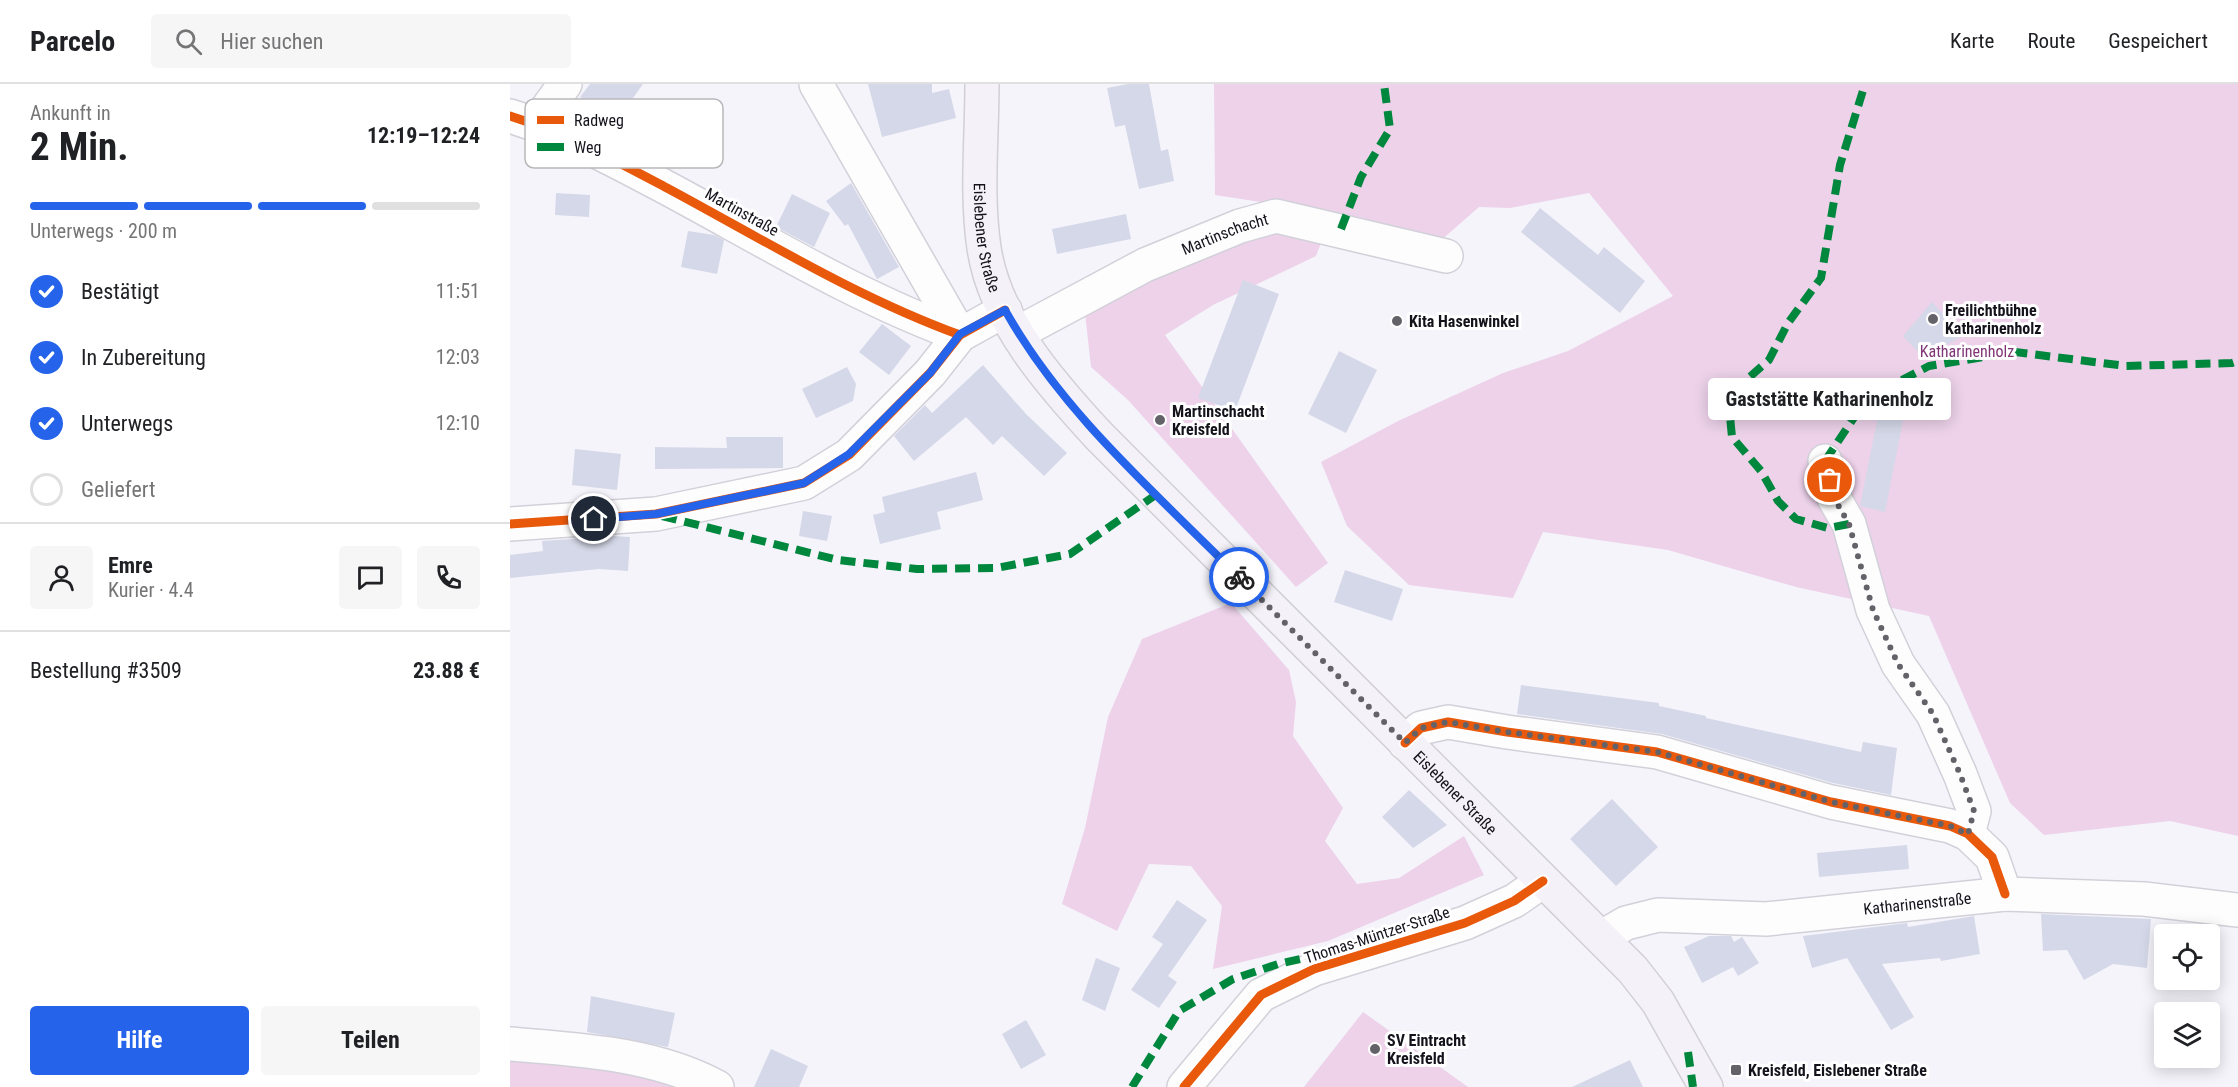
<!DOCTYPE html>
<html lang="de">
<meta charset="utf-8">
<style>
body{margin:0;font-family:"Roboto Condensed",sans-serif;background:#f6f6f6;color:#202124;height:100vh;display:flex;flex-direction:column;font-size:22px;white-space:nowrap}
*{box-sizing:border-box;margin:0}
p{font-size:20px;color:#757577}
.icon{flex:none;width:33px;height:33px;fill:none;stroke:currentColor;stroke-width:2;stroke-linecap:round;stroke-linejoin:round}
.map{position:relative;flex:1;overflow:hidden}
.sheet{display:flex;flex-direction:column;background:#fff;width:510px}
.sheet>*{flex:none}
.buttons{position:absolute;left:1644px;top:840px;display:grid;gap:12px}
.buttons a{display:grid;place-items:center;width:66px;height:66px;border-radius:6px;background:#fff;box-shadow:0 3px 15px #0003;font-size:30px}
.pin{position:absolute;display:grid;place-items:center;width:51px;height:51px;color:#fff;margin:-26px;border:3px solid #fff;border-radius:50%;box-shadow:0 2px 6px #0007}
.courier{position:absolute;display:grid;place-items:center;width:60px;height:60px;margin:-30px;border:4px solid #2563eb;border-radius:50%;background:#fff;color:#222;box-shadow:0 2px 8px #0007}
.bubble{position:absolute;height:42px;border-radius:6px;background:#fff;box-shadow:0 3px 15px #0003;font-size:20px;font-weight:700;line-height:42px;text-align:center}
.overview em{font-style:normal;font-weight:700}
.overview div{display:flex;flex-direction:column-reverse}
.overview{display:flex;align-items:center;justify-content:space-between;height:102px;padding:0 30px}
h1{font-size:39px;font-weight:700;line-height:45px}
.bar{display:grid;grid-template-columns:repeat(4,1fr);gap:9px 6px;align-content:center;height:72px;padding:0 30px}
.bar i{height:8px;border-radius:4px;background:#e0e0e0}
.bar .current{background:#2563eb}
.bar p{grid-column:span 4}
.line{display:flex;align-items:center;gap:15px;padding:0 30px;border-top:2px solid #e0e0e0}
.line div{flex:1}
.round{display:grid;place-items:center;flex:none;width:63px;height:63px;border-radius:6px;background:#f6f6f6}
ol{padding:0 30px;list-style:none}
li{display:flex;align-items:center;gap:18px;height:66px}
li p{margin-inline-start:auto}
li .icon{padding:6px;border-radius:50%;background:#2563eb;color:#fff;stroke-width:4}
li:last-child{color:#757577}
li i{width:33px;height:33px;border:3px solid #e0e0e0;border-radius:50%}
.action{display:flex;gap:12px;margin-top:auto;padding:12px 30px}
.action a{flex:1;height:69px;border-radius:6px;background:#2563eb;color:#fff;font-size:24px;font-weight:700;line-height:69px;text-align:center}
.action a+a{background:#f6f6f6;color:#202124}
header{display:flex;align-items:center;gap:36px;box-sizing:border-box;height:84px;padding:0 30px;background:#fff;border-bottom:2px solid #e0e0e0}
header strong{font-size:28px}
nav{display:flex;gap:33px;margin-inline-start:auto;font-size:21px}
.search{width:420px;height:54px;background:#f6f6f6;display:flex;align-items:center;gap:15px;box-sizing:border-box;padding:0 21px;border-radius:6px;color:#757577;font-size:22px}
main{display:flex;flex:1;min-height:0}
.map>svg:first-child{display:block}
.green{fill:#edd2ea}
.building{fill:#d5d8e8}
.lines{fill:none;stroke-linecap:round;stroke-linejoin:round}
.minor-casing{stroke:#d2d1d9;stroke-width:36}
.major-casing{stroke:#d1d0d4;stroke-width:36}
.minor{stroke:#fefdfe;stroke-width:33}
.major{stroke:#f5f1f8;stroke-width:33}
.quiet{stroke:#00873e;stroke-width:8;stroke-dasharray:15 8;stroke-linecap:butt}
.cycleway-casing{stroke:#fff;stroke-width:13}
.cycleway{stroke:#e8590c;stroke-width:9}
.done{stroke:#636269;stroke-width:6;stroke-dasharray:0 10.8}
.route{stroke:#2563eb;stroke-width:8}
.poi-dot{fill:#636269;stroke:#fff;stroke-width:2}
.labels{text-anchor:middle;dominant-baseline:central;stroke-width:6;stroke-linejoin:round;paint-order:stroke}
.street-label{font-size:16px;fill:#14131b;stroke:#fff}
.poi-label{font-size:16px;font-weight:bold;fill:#14131b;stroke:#fff;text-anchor:start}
.park-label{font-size:16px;fill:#803576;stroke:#fff}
.key{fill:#fff;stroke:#b8b8bb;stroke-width:1.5}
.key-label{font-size:16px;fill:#14131b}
</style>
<header>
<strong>Parcelo</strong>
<div class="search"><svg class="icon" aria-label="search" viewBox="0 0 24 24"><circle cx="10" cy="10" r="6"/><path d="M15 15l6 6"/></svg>Hier suchen</div>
<nav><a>Karte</a><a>Route</a><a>Gespeichert</a></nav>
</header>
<main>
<section class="sheet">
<div class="overview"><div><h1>2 Min.</h1><p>Ankunft in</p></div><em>12:19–12:24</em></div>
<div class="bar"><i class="current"></i><i class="current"></i><i class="current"></i><i></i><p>Unterwegs · 200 m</p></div>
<ol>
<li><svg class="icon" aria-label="check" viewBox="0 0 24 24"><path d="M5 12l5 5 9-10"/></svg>Bestätigt<p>11:51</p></li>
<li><svg class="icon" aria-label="check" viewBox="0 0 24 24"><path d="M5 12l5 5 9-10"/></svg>In Zubereitung<p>12:03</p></li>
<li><svg class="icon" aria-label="check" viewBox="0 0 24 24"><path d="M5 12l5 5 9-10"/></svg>Unterwegs<p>12:10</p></li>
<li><i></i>Geliefert</li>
</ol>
<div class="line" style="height:108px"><a class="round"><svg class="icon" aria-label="person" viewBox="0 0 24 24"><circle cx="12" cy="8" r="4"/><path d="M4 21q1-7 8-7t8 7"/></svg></a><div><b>Emre</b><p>Kurier · 4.4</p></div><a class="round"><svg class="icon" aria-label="chat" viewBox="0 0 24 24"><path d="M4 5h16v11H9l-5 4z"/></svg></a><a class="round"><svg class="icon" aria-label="phone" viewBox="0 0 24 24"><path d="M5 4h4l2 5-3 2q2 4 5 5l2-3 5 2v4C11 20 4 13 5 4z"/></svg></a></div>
<div class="line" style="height:78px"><div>Bestellung #3509</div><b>23.88 €</b></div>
<div class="action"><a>Hilfe</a><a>Teilen</a></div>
</section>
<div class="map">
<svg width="1728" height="1003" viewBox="0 0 1728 1003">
<rect width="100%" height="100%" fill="#f5f4fb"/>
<g class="green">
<path d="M704 0H1728V752L1660 737 1534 751 1500 719 1419 532 1286 503 1158 466 1033 448 1003 514 899 501 837 442 811 378 888 337 993 289 1058 267 1163 212 1079 109 1000 124 969 123 929 158 853 134 705 111Z"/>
<path d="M764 143 811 159 806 172 703 221 655 251 818 479 786 503 618 316 581 283 574 220Z"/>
<path d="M721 519 779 586 786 618 783 652 833 724 815 757 847 800 889 794 954 752 974 791 818 857 703 885 712 822 681 782 639 780 607 847 552 820 575 744 598 633 632 555Z"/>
<path d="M853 928 958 1003H794Z"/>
<path d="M0 974 131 990 167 1003H0Z"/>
</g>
<g class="building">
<path d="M80 0H133L106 38 70 13Z"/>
<path d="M358 0H422V9L439 5 446 34 372 53Z"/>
<path d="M618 0H639L651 67 658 65 664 97 629 105 615 41 605 43 597 4Z"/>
<path d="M341 99 389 183 367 195 338 140 335 142 316 117Z"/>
<path d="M46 109 80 111 79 133 45 131Z"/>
<path d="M282 110 320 129 304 163 266 143Z"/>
<path d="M1030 124 1088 171 1094 163 1135 197 1110 229 1011 148Z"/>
<path d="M616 130 621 155 547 170 542 145Z"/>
<path d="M178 147 204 151 214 156 207 190 171 183Z"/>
<path d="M733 196 769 210 725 327 688 314Z"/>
<path d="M1422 218 1453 252 1413 273 1393 252Z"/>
<path d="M372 240 401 262 379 291 349 268Z"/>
<path d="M829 267 867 286 836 349 798 330Z"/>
<path d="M473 281 516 330 557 369 534 392 492 352 483 361 456 333 404 377 384 352 415 321 422 329Z"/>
<path d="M337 283 346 300 343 317 306 334 292 305Z"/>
<path d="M1368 332 1393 337 1375 428 1350 422Z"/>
<path d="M216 353H273V384L145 385V363L217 364Z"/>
<path d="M65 365 111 370 107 406 62 401Z"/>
<path d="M466 388 473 416 427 428 431 445 370 460 363 431 375 428 372 413Z"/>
<path d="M293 427 322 432 317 457 289 452Z"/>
<path d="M104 452 120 453 118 487 89 485 0 494V471L33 467 32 457Z"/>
<path d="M835 486 893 505 882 537 824 518Z"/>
<path d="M1011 601 1149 619V622L1196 632V634L1351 668 1353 658 1387 664 1381 711 1323 699 1152 650 1007 630Z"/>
<path d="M899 706 937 741 903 764 872 733Z"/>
<path d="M1102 715 1148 763 1106 802 1060 755Z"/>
<path d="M1397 761 1399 785 1309 793 1307 769Z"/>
<path d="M667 816 697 836 658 892 667 898 649 924 621 906 653 860 642 853Z"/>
<path d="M1531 830 1641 835 1637 884 1603 880 1574 896 1557 866 1533 867Z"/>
<path d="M1464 832 1470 870 1431 877 1430 874 1372 880 1404 933 1381 946 1337 874 1302 884 1293 852 1397 839 1398 843Z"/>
<path d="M1199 852H1221L1224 858 1232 853 1249 879 1228 892 1223 883 1192 899 1174 863Z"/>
<path d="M586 874 610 884 595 927 572 916Z"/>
<path d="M81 912 165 929 158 963 77 948Z"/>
<path d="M516 936 536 971 511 985 492 950Z"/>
<path d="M261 965 298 982 289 1003H244Z"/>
<path d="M1120 976 1133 1003H1062Z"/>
</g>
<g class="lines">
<defs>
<g id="minor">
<path d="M306 0 450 251"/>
<path d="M0 32C55 49 106 77 157 104 254 156 346 213 450 251"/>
<path d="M26 40 55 0"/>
<path id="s1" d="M508 249 635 181 730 142 766 132 936 172"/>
<path d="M1315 377 1324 414 1339 440 1363 526 1388 580 1423 630 1450 690 1464 727 1458 750"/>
<path d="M0 440 146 430 294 399 339 371 420 289 450 251 495 226"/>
<path d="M895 659 911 644 938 638 997 648 1147 668 1321 718 1440 742 1458 750 1482 773 1495 810"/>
<path id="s2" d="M1092 853 1116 839 1148 831 1256 835 1495 810 1634 815 1728 826"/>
<path d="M0 960C70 966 144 969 207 1003"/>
<path d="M674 1003 751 911 804 885 955 839 1004 817 1033 797"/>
</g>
<g id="major">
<path id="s3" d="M472 0C472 54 466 110 474 164 485 237 540 299 589 352L1123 886 1148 918 1196 1003"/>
</g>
</defs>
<use href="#minor" class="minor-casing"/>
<use href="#major" class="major-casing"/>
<use href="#minor" class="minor"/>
<use href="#major" class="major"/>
<g class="quiet">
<path d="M831 145 851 93 880 45 874 0"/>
<path d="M1315 377 1357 314 1419 282 1505 268 1616 282 1722 279 1728 277"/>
<path d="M152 432 328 476 407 485 486 484 560 470 647 410"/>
<path d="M1339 440 1318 444 1286 435 1268 417 1251 387 1222 353 1218 312 1259 276 1278 239 1311 194 1330 81 1355 0"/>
<path d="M1178 968 1183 1003"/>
<path d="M622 1003 669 927 723 895 768 880 799 873 804 885"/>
</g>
<defs>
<g id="cycleway">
<path d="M0 32C55 49 106 77 157 104 254 156 346 213 450 251"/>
<path d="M0 440 146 430 294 399 339 371 420 289 450 251 495 226"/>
<path d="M895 659 911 644 938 638 997 648 1147 668 1321 718 1440 742 1458 750 1482 773 1495 810"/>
<path d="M674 1003 751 911 804 885 955 839 1004 817 1033 797"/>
</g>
</defs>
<use href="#cycleway" class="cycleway-casing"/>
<use href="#cycleway" class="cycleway"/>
</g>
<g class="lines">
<path class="done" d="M729 493 895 659 911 644 938 638 997 648 1147 668 1321 718 1440 742 1458 750 1464 727 1450 690 1423 630 1388 580 1363 526 1339 440 1324 414 1320 396"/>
<path class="route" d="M84 435 146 430 294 399 339 370 420 289 450 250 495 226C553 330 646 409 729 493"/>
</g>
<g class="poi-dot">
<circle cx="1423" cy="235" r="6"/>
<circle cx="887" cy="237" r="6"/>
<circle cx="650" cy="336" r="6"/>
<circle cx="865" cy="965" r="6"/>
<rect x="1220" y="980" width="12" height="12" rx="3"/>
</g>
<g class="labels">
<g class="street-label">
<text transform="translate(232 128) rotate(29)">Martinstraße</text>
<text stroke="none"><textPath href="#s1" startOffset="230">Martinschacht</textPath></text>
<text stroke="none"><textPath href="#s3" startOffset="154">Eislebener Straße</textPath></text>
<text stroke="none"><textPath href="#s3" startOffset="892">Eislebener Straße</textPath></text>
<text stroke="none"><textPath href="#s2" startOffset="321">Katharinenstraße</textPath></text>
<text transform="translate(867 851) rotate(-18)">Thomas-Müntzer-Straße</text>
</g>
<g class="poi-label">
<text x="1435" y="226">Freilichtbühne<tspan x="1435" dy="18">Katharinenholz</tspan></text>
<text x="899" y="237">Kita Hasenwinkel</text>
<text x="662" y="327">Martinschacht<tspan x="662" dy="18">Kreisfeld</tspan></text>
<text x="877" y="956">SV Eintracht<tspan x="877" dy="18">Kreisfeld</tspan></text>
<text x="1238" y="986">Kreisfeld, Eislebener Straße</text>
</g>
<g class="park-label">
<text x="1457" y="267">Katharinenholz</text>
</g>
</g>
<rect x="15" y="15" width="198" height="69" rx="9" class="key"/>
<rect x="27" y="32" width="27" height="8" fill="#e8590c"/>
<rect x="27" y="59" width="27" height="8" fill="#00873e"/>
<g class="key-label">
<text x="64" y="42">Radweg</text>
<text x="64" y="69">Weg</text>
</g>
</svg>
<div class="buttons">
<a><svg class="icon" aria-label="locate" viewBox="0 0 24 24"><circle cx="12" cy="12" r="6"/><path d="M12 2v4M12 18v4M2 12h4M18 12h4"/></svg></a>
<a><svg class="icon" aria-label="layers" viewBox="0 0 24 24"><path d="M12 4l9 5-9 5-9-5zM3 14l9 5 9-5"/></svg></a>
</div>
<div class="pin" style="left:1320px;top:396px;background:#ea580c"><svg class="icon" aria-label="bag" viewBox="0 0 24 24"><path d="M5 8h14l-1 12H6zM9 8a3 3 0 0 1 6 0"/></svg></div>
<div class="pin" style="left:84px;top:435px;background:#1f2937"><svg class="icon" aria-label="home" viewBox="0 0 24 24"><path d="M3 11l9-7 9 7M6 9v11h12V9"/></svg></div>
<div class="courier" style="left:729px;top:493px"><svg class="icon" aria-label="bike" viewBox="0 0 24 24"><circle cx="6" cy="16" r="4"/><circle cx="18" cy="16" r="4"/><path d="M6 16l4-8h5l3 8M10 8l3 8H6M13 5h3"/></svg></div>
<div class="bubble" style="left:1198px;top:294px;width:243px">Gaststätte Katharinenholz</div>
</div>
</main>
